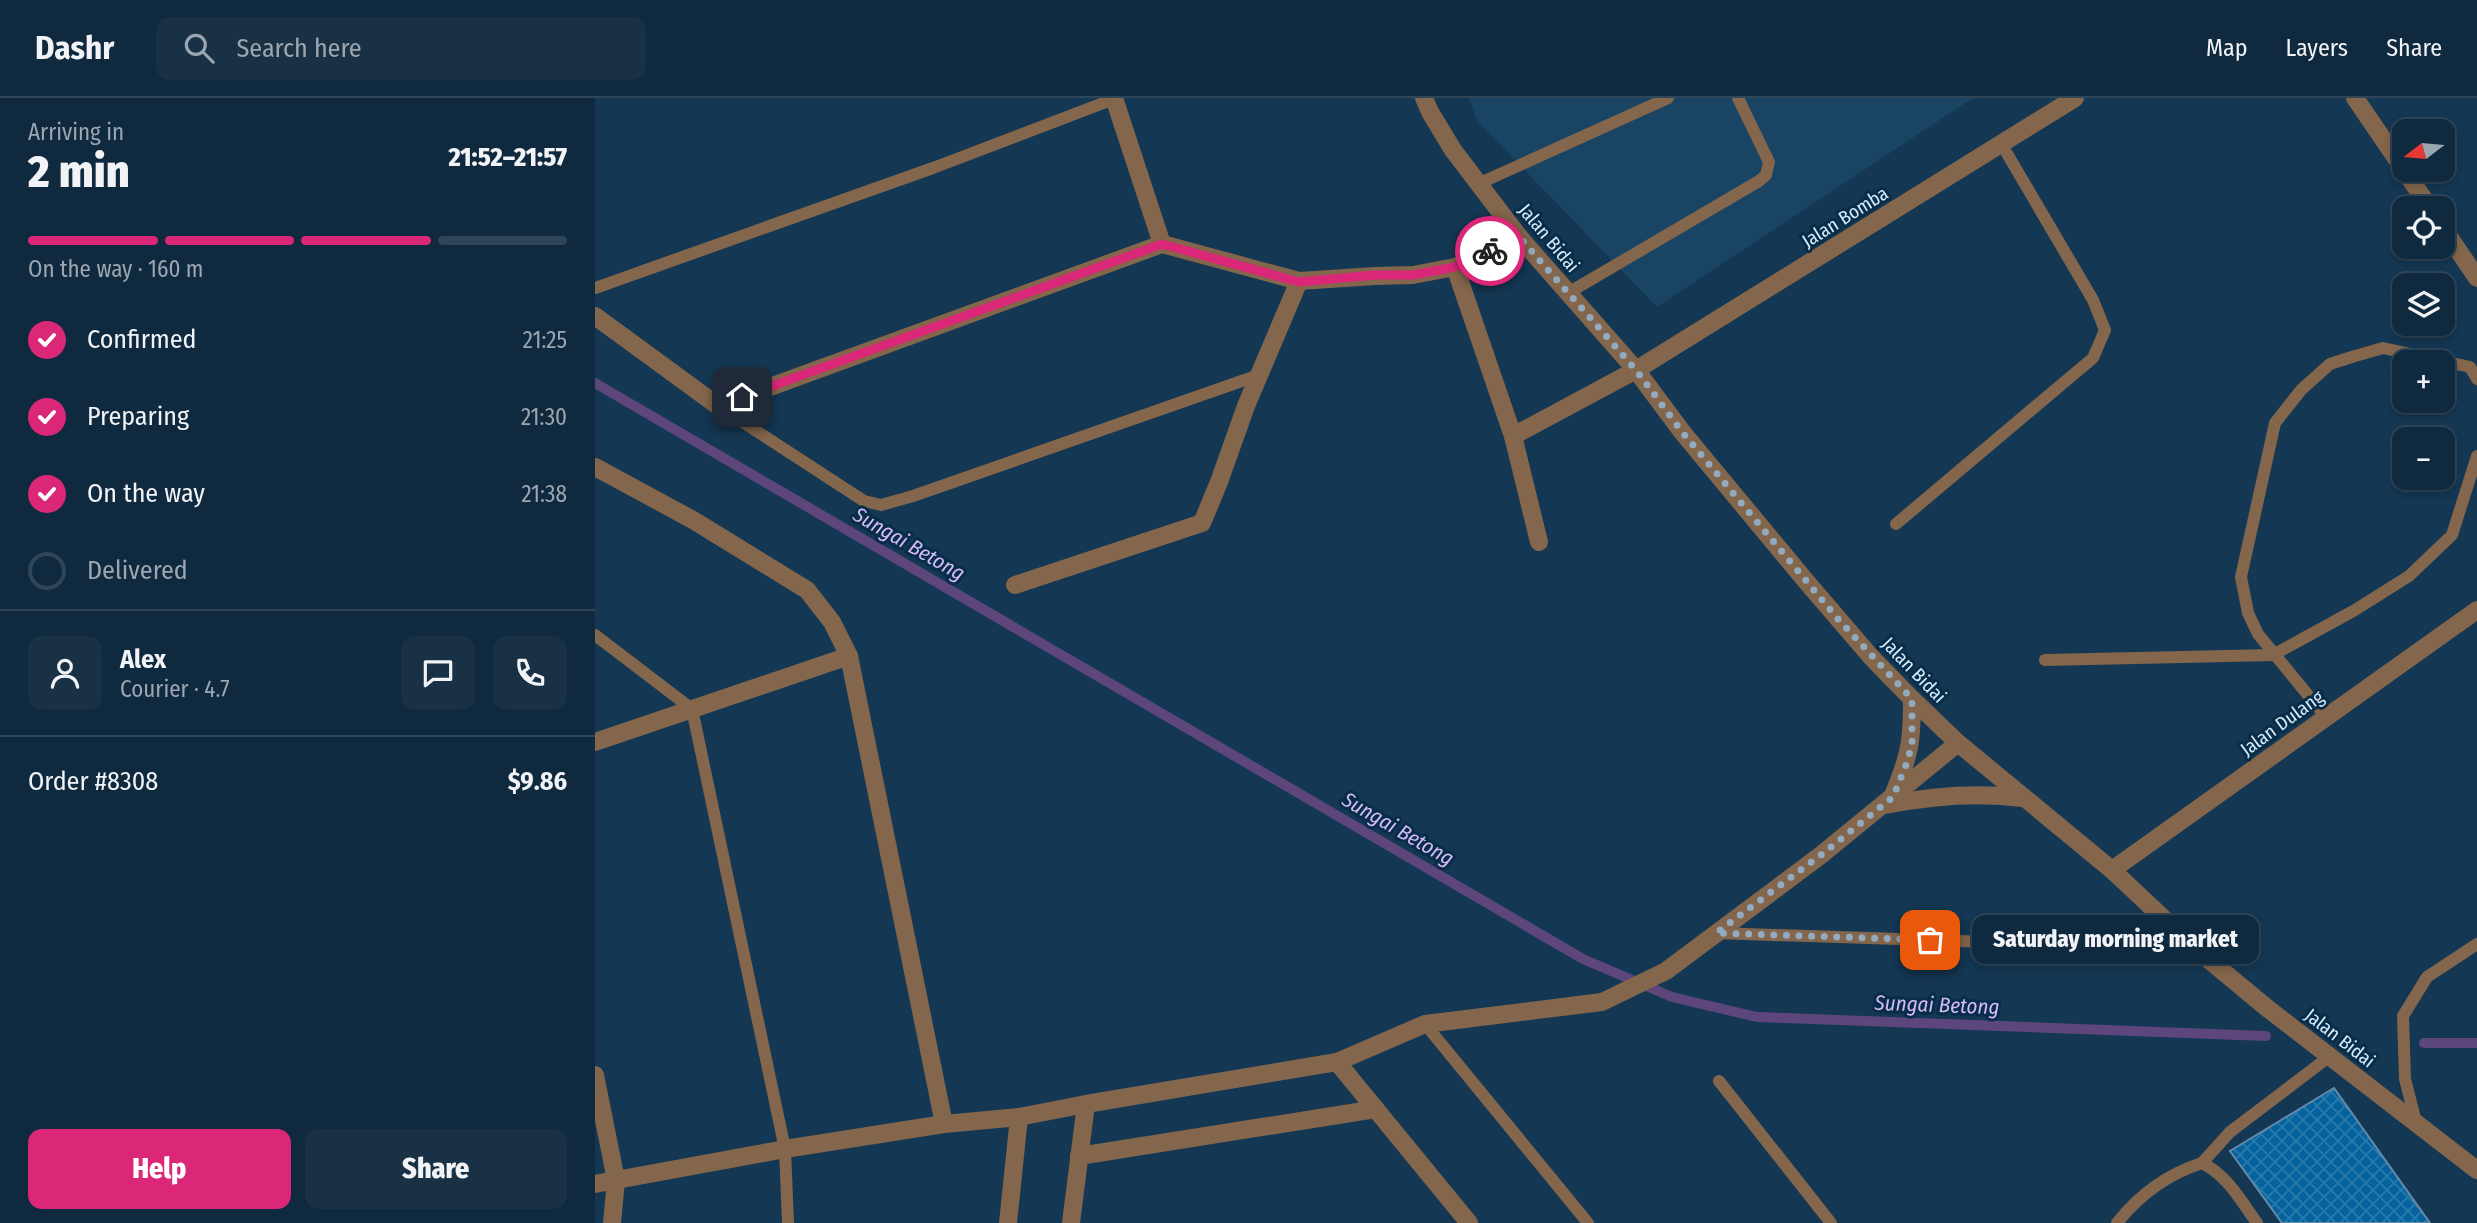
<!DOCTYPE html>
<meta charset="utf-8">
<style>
body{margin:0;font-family:"Fira Sans Condensed",sans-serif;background:#183145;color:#f1f3f6;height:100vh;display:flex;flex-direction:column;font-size:26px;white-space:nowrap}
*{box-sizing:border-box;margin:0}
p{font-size:23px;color:#9ba6b0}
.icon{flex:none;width:38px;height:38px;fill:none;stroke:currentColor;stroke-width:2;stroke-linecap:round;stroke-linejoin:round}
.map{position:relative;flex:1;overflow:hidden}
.sheet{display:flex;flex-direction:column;background:#0f293e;width:595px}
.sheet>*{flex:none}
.needle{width:46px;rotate:254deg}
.fabs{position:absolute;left:1797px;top:21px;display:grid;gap:14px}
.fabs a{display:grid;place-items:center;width:63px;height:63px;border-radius:14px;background:#0f293e;box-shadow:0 4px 10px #0003,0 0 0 2px #2f4558;font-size:35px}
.pin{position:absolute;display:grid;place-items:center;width:60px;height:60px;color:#fff;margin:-30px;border-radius:14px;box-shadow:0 4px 10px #0006}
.courier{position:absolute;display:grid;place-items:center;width:70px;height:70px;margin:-35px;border:5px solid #db2777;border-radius:50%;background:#fff;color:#222;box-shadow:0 2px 9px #0007}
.bubble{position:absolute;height:49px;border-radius:14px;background:#0f293e;box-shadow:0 4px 10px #0003,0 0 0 2px #2f4558;font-size:23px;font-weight:800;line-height:49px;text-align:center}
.summary em{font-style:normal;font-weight:800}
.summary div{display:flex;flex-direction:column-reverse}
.summary{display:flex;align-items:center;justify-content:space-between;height:119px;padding:0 28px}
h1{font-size:46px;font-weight:800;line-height:52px}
.bar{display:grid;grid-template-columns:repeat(4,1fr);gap:10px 7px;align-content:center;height:84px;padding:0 28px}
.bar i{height:9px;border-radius:5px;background:#2f4558}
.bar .selected{background:#db2777}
.bar p{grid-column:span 4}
.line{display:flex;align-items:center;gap:18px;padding:0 28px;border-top:2px solid #2f4558}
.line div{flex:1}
.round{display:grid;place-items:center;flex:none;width:74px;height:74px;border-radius:14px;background:#183145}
ol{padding:0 28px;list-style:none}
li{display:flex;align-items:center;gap:21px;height:77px}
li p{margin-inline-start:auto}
li .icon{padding:7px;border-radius:50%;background:#db2777;color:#fff;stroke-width:4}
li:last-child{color:#9ba6b0}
li i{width:38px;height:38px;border:4px solid #2f4558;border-radius:50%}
.action{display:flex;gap:14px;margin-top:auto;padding:14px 28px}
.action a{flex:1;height:80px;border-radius:14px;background:#db2777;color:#fff;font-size:28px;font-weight:800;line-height:80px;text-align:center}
.action a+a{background:#183145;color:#f1f3f6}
header{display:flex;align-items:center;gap:42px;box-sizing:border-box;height:98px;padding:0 35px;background:#0f293e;border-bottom:2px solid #2f4558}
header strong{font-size:33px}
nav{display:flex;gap:38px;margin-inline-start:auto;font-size:24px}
.search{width:490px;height:63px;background:#183145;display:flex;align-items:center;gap:18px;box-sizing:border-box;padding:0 24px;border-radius:14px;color:#9ba6b0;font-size:26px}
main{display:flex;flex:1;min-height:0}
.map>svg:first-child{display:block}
.built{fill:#194464}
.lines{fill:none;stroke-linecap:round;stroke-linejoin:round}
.stream{stroke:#5d467c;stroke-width:10}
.building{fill:url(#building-cross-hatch);stroke:#658aaa;stroke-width:2}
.service{stroke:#83664b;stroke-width:12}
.minor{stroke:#83664b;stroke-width:18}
.tertiary{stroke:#83664b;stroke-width:18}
.done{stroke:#92abc0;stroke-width:7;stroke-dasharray:0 12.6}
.route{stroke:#db2777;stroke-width:9}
.labels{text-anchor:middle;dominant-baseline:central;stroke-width:6;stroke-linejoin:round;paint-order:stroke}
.street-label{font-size:19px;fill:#d6eafb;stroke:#082d48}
.water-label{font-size:21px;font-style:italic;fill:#d6baf8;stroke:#082d48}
</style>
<header>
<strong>Dashr</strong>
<div class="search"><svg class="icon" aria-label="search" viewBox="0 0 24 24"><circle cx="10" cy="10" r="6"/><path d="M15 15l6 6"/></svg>Search here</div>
<nav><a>Map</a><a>Layers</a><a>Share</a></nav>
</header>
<main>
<section class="sheet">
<div class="summary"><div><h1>2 min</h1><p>Arriving in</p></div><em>21:52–21:57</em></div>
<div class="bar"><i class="selected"></i><i class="selected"></i><i class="selected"></i><i></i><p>On the way · 160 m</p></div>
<ol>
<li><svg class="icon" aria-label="check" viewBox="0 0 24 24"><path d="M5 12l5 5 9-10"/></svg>Confirmed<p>21:25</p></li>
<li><svg class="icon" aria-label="check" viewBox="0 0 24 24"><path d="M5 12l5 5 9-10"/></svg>Preparing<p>21:30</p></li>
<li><svg class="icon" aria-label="check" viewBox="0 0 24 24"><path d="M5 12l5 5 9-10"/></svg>On the way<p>21:38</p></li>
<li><i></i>Delivered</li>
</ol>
<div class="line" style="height:126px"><a class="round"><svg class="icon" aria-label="person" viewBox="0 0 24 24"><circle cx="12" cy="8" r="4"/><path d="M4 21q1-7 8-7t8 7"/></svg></a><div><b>Alex</b><p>Courier · 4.7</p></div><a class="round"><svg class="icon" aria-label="chat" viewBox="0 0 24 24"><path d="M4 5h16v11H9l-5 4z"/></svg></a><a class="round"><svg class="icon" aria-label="phone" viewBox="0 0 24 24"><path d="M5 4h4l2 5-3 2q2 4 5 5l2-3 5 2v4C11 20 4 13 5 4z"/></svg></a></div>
<div class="line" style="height:91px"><div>Order #8308</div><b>$9.86</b></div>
<div class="action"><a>Help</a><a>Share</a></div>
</section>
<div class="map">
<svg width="1882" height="1125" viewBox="0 0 1882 1125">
<defs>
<pattern id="building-cross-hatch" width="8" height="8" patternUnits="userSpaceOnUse" patternTransform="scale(1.75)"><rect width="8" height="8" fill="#04639e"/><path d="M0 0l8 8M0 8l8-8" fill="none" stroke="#287aac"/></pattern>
</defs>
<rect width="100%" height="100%" fill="#143753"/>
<path class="built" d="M874 0H1378L1062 209 882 23Z"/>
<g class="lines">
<g class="stream">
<path d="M0 285 988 861 1077 899 1162 919 1671 938"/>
<path d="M1829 945H1882"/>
</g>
</g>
<path class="building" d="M1739 990 1835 1125H1687L1635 1053Z"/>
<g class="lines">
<g class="service">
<path d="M883 86 1073 0"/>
<path d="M0 190 338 70 519 1"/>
<path d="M973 195 1164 83 1171 77 1174 64 1143 0"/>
<path d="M123 308 269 403 286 407 318 398 664 277"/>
<path d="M1301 426 1498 260 1510 232 1498 202 1407 47"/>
<path d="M0 537 97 611 190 1051 193 1125"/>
<path d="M1450 562 1678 557 1760 512 1814 478 1857 437 1882 358"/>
<path d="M1731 619 1663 536 1653 515 1646 479 1680 325 1706 292 1735 266 1760 258 1788 250 1875 269 1882 281"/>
<path d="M1121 835 1601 851"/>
<path d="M830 926 993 1125"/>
<path d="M1124 983 1236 1125"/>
<path d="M1821 1024 1810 981 1808 918 1832 879 1882 846"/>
<path d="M1607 1065 1635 1034 1735 958"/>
<path d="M1522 1125C1544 1097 1573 1076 1607 1065 1632 1077 1646 1103 1662 1125"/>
</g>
<g class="minor">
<path d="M519 0 567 146"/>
<path d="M1760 0 1835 110"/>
<path d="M1848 130 1882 180"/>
<path d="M860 169 918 338 1041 272 1480 0"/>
<path d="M0 218 123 308 567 146 704 183"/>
<path d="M918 338 944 444"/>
<path d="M0 369 98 422 212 492 237 524 254 558 349 1026"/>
<path d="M420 487 607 425 624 384 651 308 704 183 780 178 818 177 860 169 925 140"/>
<path d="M0 644 254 558"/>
<path d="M1517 772 1882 512"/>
<path d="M742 964 874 1125"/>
<path d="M0 977 21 1082 17 1125"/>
<path d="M484 1058 781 1011"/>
<path d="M413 1125 424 1019"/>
<path d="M476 1125 491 1006"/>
</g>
<g class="tertiary">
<path d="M829 0 835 14 858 52 925 140 1041 272 1088 335 1210 482 1277 560 1317 601 1363 645 1517 772 1601 851 1672 910 1882 1072"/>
<path d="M1299 695C1315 656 1317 643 1317 601"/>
<path d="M1290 707C1336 698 1382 694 1428 700"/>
<path d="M0 1086 190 1051 349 1026 424 1019 491 1006 742 964 830 926 1007 904 1071 873 1226 757 1363 645"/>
</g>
</g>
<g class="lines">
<path class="done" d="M895 153 925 140 1041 272 1088 335 1243 521 1317 601V644L1313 662 1298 699 1226 757 1121 835 1335 842"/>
<path class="route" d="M147 299 567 146 704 184 780 177H818L860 169 895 153"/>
</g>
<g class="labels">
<g class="street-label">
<text transform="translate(1250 119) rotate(-32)">Jalan Bomba</text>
<text transform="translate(954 140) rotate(50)">Jalan Bidai</text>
<text transform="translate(1319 572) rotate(46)">Jalan Bidai</text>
<text transform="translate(1687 625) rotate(-36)">Jalan Dulang</text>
<text transform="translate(1745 940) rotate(38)">Jalan Bidai</text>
</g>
<g class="water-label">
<text transform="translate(314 446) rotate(30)">Sungai Betong</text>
<text transform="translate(803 731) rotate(30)">Sungai Betong</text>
<text transform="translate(1342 907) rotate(2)">Sungai Betong</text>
</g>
</g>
</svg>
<div class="fabs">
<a><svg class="needle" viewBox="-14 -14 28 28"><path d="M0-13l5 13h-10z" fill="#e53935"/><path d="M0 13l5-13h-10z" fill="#9ba6b0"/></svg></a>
<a><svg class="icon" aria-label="locate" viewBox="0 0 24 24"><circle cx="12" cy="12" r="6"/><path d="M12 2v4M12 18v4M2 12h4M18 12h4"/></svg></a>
<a><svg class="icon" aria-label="layers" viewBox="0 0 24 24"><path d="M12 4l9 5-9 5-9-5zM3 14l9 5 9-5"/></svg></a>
<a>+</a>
<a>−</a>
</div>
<div class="pin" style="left:1335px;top:842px;background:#ea580c"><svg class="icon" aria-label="bag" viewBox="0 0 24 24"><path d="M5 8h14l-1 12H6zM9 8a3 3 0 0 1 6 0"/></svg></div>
<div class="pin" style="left:147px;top:299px;background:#1f2937"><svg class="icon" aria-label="home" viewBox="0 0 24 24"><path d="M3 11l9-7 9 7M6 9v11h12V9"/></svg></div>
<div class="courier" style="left:895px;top:153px"><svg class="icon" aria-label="bike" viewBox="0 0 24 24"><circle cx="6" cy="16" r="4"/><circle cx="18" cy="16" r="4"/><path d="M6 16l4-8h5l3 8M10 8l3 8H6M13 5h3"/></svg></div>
<div class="bubble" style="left:1377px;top:817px;width:287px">Saturday morning market</div>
</div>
</main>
